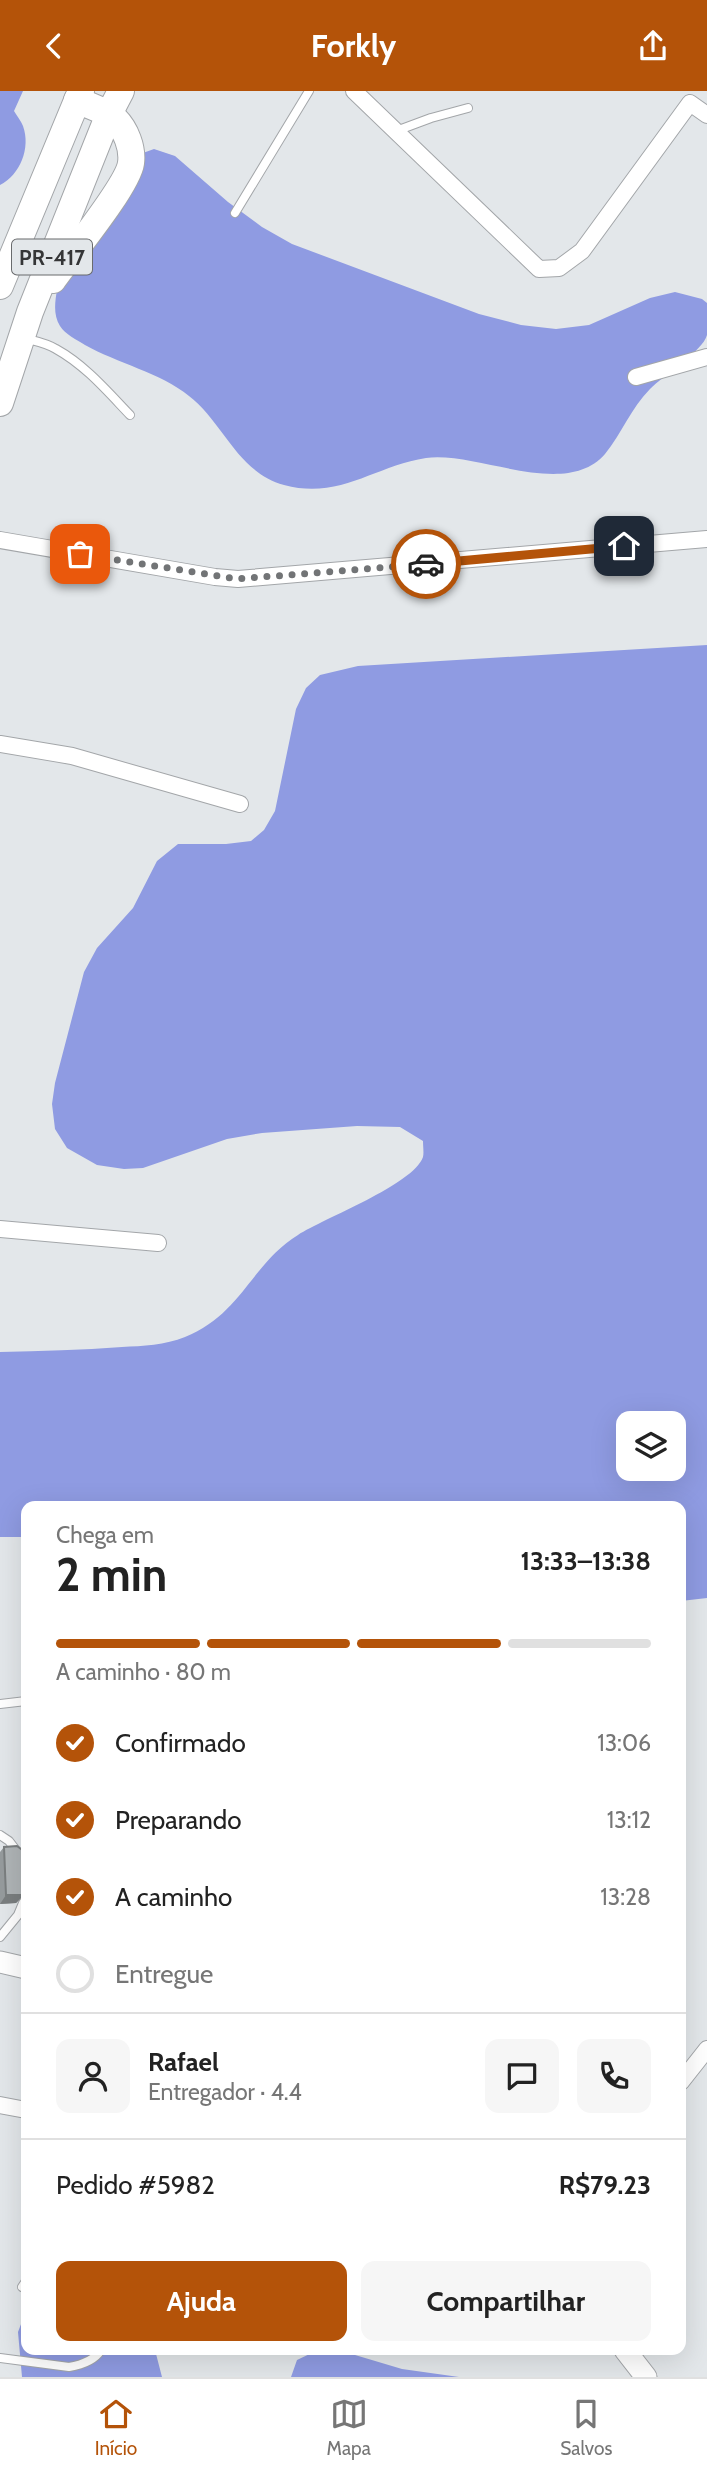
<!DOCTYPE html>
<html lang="pt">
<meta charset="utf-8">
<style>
body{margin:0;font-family:Cabin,sans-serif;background:#f6f6f6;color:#222;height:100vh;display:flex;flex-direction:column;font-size:26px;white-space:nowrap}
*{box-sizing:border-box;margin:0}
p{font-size:23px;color:#767676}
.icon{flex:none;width:38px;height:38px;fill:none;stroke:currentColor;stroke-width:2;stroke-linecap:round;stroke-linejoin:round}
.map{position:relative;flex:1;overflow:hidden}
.details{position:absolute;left:21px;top:1410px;width:665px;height:854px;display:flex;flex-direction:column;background:#fff;border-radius:14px;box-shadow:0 7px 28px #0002}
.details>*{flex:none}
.tools{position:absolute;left:616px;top:1320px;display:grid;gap:14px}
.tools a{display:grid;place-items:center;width:70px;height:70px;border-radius:14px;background:#fff;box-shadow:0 7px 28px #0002;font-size:35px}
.pin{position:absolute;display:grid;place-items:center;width:60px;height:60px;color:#fff;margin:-30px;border-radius:14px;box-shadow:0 4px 10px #0006}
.courier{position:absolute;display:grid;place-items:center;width:70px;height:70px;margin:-35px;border:5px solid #b45309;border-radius:50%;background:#fff;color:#222;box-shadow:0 2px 9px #0007}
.summary em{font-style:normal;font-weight:700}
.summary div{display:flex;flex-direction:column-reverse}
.summary{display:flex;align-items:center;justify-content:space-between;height:119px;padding:0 35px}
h1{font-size:46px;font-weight:700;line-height:52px}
.bar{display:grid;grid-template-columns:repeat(4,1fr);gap:10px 7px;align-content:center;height:84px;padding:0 35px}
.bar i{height:9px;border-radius:5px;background:#e0e0e0}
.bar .selected{background:#b45309}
.bar p{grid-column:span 4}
.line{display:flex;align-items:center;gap:18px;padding:0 35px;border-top:2px solid #e0e0e0}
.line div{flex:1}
.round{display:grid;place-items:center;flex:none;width:74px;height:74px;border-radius:14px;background:#f6f6f6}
ol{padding:0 35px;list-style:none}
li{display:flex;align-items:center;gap:21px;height:77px}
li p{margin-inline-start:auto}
li .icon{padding:7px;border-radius:50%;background:#b45309;color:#fff;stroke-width:4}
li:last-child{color:#767676}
li i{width:38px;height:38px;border:4px solid #e0e0e0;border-radius:50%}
.button{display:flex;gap:14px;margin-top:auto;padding:14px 35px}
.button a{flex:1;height:80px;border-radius:14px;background:#b45309;color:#fff;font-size:28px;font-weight:700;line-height:80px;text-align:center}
.button a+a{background:#f6f6f6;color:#222}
header{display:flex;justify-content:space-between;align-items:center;height:91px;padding:0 35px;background:#b45309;color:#fff;font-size:32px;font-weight:700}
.menu{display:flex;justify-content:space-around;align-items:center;height:98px;border-top:2px solid #e0e0e0;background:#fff;font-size:19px;color:#767676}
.menu a{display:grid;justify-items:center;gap:4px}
.menu .selected{color:#b45309}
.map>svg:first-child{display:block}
.forest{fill:#8f9be2;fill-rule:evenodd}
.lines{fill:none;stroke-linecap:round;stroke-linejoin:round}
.service-casing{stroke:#a3a6a9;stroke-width:10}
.minor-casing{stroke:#a3a6a9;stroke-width:18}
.tertiary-casing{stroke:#a3a6a9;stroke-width:23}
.primary-casing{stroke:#a3a6a9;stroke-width:28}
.service{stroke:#fff;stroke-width:8}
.minor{stroke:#fff;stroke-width:16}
.tertiary{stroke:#fff;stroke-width:21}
.primary{stroke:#fff;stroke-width:26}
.wall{fill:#969b9d}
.shaded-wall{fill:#7a7e7f}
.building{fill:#afb4b6;stroke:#7a7e7f;stroke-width:2}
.done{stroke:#727476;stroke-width:7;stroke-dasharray:0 12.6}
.route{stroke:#b45309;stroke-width:9}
.labels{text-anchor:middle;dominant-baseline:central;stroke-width:5;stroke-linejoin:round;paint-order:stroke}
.shield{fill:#e3e7ea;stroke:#696b6d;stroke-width:2}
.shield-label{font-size:21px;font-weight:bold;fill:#353637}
</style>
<header><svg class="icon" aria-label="back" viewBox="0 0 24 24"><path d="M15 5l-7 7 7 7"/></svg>Forkly<svg class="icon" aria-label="share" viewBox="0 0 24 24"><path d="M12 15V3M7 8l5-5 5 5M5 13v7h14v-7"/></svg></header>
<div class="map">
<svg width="707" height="2286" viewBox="0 0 707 2286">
<rect width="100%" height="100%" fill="#e3e7ea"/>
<g class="forest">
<path d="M0 0H23L14 20C17 25 21 30 23 35 31 57 20 84 0 94Z"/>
<path d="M154 58 175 65 228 111 262 136 292 153 479 223 521 234 556 238 589 234 650 207 675 201 702 208 707 212C707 222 707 235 707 244 703 260 663 285 650 298 631 317 622 342 605 363 565 409 478 360 426 367 374 375 340 409 284 394 237 381 224 332 189 305 161 282 117 272 85 254 77 249 65 243 60 235 53 224 55 211 57 199L129 67Z"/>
<path d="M707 554V1507L681 1510V1416H26V1446H0V1261C41 1260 82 1259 122 1256 143 1255 165 1254 185 1246 242 1223 251 1173 298 1144 324 1127 413 1094 423 1066 424 1062 423 1055 423 1050L400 1036 357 1035 262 1042 227 1048 143 1077 124 1078 97 1074 67 1057 55 1038 52 1013 55 992 84 881 97 857 133 817 157 770 178 753H226L251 750 264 739 275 720 296 618 306 597 320 584 358 575ZM628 1332H674V1377H628Z"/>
<path d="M26 2220V2259H155L162 2286H22L18 2241Z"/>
<path d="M318 2259 345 2261 402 2278 459 2286H291L297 2269Z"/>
</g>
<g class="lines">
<defs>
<g id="service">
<path d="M396 40 431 27 468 17"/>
<path d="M235 122 309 0"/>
<path d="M24 247C35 250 47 252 56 258 85 274 107 300 130 324"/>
<path d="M0 1613 26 1610"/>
<path d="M0 1744 9 1750 19 1763"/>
<path d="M0 1846 18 1824 23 1812"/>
<path d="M22 2196 26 2190"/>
<path d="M0 2267 69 2276C81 2274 94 2270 101 2259"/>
</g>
<g id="minor">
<path d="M354 0 539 178 559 177 582 160 690 12 707 24"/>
<path d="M636 286 707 266"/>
<path d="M0 449 215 486 238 488 707 448"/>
<path d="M0 653 72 665 240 713"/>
<path d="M0 1138 158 1152"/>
<path d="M681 1991 707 1958"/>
<path d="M0 2014 26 2019"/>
</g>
<g id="tertiary">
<path d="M0 1871 26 1877"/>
<path d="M625 2259 646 2286"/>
</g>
<g id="primary">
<path d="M53 189C69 166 128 95 131 72 133 57 126 39 115 28 105 19 89 15 77 9"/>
<path d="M0 195 81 0"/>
<path d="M0 312 30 221 109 23 121 0"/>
</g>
</defs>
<use href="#service" class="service-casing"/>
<use href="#minor" class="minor-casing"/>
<use href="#tertiary" class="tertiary-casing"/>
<use href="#primary" class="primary-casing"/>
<use href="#service" class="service"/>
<use href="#minor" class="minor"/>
<use href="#tertiary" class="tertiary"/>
<use href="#primary" class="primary"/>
</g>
<path class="wall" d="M4 1756 26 1761V1807L23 1805 16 1812 0 1813V1761Z"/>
<path class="shaded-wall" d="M26 1799V1807L23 1805 16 1812 0 1813 6 1804Z"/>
<path class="building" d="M17 1755 25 1761H26V1799L22 1804H6L4 1756Z"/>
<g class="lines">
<path class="done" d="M80 463 237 488 426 473"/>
<path class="route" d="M426 473 624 455"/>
</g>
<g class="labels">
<rect class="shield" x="12" y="148.5" width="80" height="35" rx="5"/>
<g class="shield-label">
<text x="52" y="166">PR-417</text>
</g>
</g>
</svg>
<div class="tools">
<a><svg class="icon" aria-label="layers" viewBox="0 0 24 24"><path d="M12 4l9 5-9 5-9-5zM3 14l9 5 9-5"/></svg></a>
</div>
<div class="pin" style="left:80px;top:463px;background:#ea580c"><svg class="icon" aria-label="bag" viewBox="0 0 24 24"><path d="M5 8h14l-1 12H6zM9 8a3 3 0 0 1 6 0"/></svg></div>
<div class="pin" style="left:624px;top:455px;background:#1f2937"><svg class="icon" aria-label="home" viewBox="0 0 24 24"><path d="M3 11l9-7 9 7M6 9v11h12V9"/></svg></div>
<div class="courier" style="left:426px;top:473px"><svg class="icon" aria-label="car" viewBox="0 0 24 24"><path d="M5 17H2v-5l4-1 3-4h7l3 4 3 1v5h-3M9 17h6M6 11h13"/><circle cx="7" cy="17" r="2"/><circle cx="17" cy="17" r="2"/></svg></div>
<section class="details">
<div class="summary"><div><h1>2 min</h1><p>Chega em</p></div><em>13:33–13:38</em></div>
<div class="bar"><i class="selected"></i><i class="selected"></i><i class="selected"></i><i></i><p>A caminho · 80 m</p></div>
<ol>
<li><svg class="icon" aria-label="check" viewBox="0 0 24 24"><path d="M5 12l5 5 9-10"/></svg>Confirmado<p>13:06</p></li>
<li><svg class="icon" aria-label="check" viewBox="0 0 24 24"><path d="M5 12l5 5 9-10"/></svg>Preparando<p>13:12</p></li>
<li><svg class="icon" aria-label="check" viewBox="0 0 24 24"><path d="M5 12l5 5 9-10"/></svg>A caminho<p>13:28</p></li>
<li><i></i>Entregue</li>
</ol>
<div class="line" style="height:126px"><a class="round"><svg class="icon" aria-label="person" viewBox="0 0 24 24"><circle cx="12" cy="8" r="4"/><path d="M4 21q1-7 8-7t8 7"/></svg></a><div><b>Rafael</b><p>Entregador · 4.4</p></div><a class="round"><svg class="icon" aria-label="chat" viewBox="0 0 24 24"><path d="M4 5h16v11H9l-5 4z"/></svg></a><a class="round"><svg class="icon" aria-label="phone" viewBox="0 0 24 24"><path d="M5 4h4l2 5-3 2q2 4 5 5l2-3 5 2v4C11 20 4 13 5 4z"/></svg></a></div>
<div class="line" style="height:91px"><div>Pedido #5982</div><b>R$79.23</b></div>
<div class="button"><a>Ajuda</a><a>Compartilhar</a></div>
</section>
</div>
<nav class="menu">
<a class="selected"><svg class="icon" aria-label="home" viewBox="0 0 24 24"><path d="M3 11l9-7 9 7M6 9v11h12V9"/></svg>Início</a>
<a><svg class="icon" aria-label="map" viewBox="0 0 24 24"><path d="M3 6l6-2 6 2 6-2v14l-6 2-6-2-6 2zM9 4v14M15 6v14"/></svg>Mapa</a>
<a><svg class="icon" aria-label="saved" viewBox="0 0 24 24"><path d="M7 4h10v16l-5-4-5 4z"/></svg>Salvos</a>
</nav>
